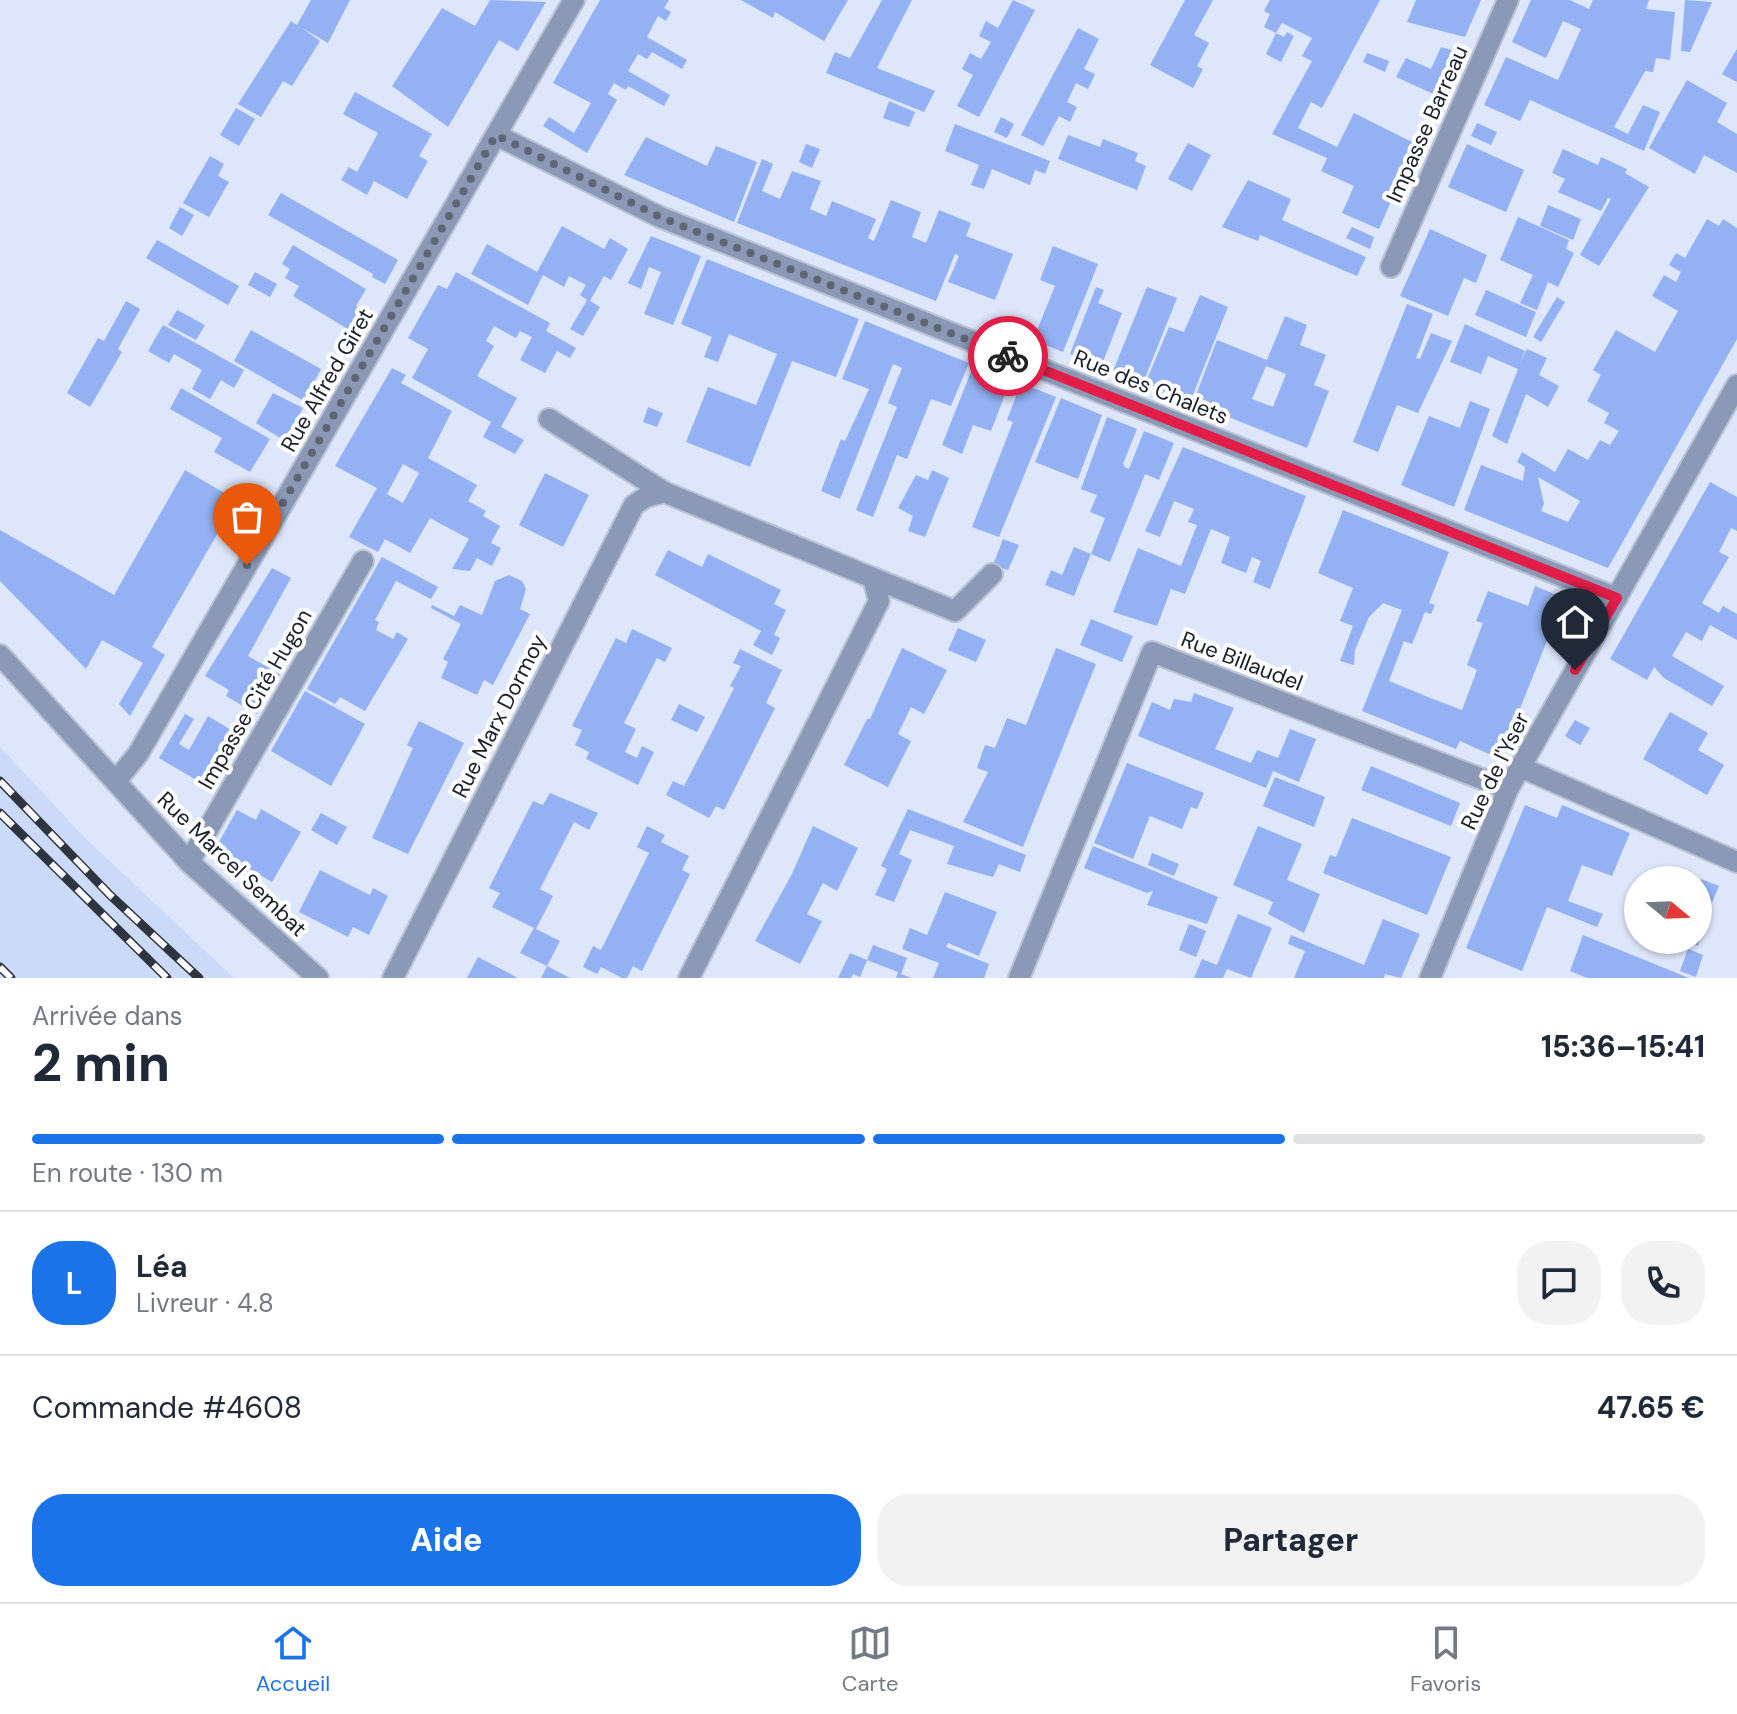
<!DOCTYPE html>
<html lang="fr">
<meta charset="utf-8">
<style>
body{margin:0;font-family:"DM Sans",sans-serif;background:#f2f2f3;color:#1f2937;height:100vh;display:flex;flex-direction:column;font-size:30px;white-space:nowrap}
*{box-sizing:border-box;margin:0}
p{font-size:26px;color:#747a83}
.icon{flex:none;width:44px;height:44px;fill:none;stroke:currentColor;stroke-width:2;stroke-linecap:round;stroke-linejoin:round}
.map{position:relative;height:978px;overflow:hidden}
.panel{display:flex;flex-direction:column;background:#fff;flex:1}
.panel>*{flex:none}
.needle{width:52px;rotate:109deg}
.controls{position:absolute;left:1624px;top:866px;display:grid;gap:16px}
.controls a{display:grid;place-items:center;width:88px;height:88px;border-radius:50%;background:#fff;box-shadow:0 2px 6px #0004;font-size:40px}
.pin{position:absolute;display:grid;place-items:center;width:68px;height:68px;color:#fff;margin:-82px -34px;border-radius:50% 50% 50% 0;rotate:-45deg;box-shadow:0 0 8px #0007}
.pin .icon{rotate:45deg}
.courier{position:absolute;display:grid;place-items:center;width:80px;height:80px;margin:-40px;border:6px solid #e11d48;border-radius:50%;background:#fff;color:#222;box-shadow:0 2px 10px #0007}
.head em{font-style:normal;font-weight:800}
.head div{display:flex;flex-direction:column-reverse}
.head{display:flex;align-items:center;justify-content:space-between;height:136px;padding:0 32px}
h1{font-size:52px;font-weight:800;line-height:60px}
.bar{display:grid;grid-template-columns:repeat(4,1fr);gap:12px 8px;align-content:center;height:96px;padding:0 32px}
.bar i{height:10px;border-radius:6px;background:#e0e1e3}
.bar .selected{background:#1a73e8}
.bar p{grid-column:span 4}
.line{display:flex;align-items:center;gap:20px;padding:0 32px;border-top:2px solid #e0e1e3}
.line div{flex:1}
.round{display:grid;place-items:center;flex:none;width:84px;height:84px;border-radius:32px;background:#f2f2f3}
.button{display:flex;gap:16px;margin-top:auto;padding:16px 32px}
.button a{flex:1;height:92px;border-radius:32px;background:#1a73e8;color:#fff;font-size:32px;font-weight:800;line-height:92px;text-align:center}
.button a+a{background:#f2f2f3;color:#1f2937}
.menu{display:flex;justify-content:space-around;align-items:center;height:112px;border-top:2px solid #e0e1e3;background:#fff;font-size:22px;color:#747a83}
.menu a{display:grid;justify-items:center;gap:4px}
.menu .selected{color:#1a73e8}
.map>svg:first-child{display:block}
.built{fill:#cbdaf9}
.building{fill:#94b2f3;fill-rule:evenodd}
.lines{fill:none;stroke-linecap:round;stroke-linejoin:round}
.minor-casing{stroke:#bac2d5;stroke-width:24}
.minor{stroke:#8c99b6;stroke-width:20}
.rail-casing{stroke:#2f3441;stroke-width:9}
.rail{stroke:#fff;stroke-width:6;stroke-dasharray:18;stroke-linecap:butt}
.done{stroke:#5e6573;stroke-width:8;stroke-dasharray:0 14.4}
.route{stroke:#e11d48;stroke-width:10}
.labels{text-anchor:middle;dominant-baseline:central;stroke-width:8;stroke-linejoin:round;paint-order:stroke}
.street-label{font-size:22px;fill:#1a1f2b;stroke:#fff}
</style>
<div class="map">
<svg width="1737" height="978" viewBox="0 0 1737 978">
<rect width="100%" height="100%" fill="#dde6fa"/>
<path class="built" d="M0 747 84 837 234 978H0Z"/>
<g class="building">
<path d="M311 0H350L328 43 302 28 320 41 292 86 283 81 261 117 238 104 291 21 297 25Z"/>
<path d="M490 0 546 2 518 51 499 40 448 127 392 86 442 8 475 26Z"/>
<path d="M600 0H669L664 8 671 12 666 21 658 16 647 37 687 60 682 69 652 52 647 59 638 54 628 71 670 95 664 106 628 86 626 90 614 83 608 94 617 100 587 153 543 126 549 117 574 133 591 103 553 83Z"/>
<path d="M741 0H848L824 41 775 12 773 18Z"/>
<path d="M882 0H912L877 68 935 91 924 112 826 73 835 52 850 58Z"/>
<path d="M1013 0 1035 10 979 117 957 106 973 75 962 69 970 53 981 59 991 42 979 36 986 21 998 28Z"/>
<path d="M1185 0H1213L1194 35 1209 43 1197 66 1203 69 1193 88 1150 65Z"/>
<path d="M1270 0H1380L1322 108 1311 102 1298 128 1337 147 1354 113 1416 144 1379 229 1342 213 1354 186 1321 171 1327 158 1272 134 1312 61 1302 56 1312 38 1282 23 1276 33 1264 27 1270 14 1264 11Z"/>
<path d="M1416 0H1481L1465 37 1407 22Z"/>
<path d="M1531 0H1570L1589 9 1593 0H1649L1646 9 1675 12 1670 60 1656 58 1653 72 1645 71 1614 127 1628 134 1643 105 1660 112 1644 151 1530 100 1520 121 1484 105 1506 57 1558 80 1581 29 1563 21 1546 58 1512 42Z"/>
<path d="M1685 0 1712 2 1690 52 1681 51Z"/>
<path d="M1078 28 1099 39 1084 69 1095 74 1088 89 1076 83 1067 102 1077 107 1070 122 1059 116 1043 146 1021 135Z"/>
<path d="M1287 32 1294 36 1281 62 1266 54 1276 33 1284 37Z"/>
<path d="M1441 47 1458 52 1438 96 1396 77 1406 58 1431 69Z"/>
<path d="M1737 49V82L1722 74Z"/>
<path d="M1367 53 1389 61 1385 72 1363 62Z"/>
<path d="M1687 80 1727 103 1717 122 1737 134V173L1704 155 1695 174 1649 148Z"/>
<path d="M355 92 432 134 419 156 428 161 407 199 374 181 367 195 341 180 349 167 357 172 378 133 343 114Z"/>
<path d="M889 101 915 112 909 127 883 118Z"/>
<path d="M236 108 255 119 239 146 220 135Z"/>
<path d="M1001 117 1014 124 1007 138 994 132Z"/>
<path d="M1477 123 1497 132 1491 145 1471 136Z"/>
<path d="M955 124 1050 161 1045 174 1035 170 1030 185 992 169 984 189 971 185 979 165 945 151Z"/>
<path d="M1068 135 1100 147 1103 139 1138 153 1135 161 1146 166 1137 190 1058 159Z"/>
<path d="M646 137 707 166 716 146 757 162 734 222 624 175Z"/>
<path d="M1188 143 1211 155 1192 191 1168 179Z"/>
<path d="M806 144 820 149 812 168 799 162Z"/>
<path d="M1467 144 1524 170 1506 212 1448 187Z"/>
<path d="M1563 149 1598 165 1601 157 1627 169 1625 173 1649 187 1599 266 1580 255 1611 199 1608 198 1601 211 1558 192 1565 179 1552 173Z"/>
<path d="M210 156 224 164 218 176 229 182 209 217 183 203Z"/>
<path d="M762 159 773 164 762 191 780 199 792 171 821 181 810 209 826 216 832 201 876 219 868 238 874 241 891 200 921 212 912 237 926 243 939 210 971 223 966 236 1013 254 995 300 948 282 959 256 955 254 936 301 737 223Z"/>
<path d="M1248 180 1291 199 1282 220 1366 257 1357 276 1260 235 1258 241 1222 227Z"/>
<path d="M281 193 398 260 385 284 372 277 373 274 268 215Z"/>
<path d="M1548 205 1581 219 1573 240 1540 226Z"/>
<path d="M180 207 194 215 182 236 169 228Z"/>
<path d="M1518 217 1569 240 1566 249 1574 253 1558 287 1548 282 1537 310 1520 303 1533 275 1500 260Z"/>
<path d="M1707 219 1719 226 1723 219 1737 228V339L1608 568 1464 510 1481 465 1523 481 1525 467 1517 462 1522 452 1555 472 1568 449 1588 460 1600 440 1610 445 1619 431 1604 423 1609 413 1587 401 1601 375 1593 370 1616 330 1655 352 1678 311 1652 296 1664 275 1676 282 1681 272 1669 265 1676 253 1685 258ZM1538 477 1580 501 1568 522 1541 511 1544 504Z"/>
<path d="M562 226 604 249 610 238 628 249 611 280 604 276 590 301 600 307 583 336 570 329 587 300 580 295 586 285 569 276 564 287 543 275 528 305 471 274 487 244 537 272Z"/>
<path d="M1352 227 1374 237 1370 249 1346 238Z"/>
<path d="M1430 229 1487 255 1476 283 1464 278 1448 316 1400 296Z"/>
<path d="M651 236 701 256 673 325 644 314 661 272 649 267 641 289 628 283Z"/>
<path d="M157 240 239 286 228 305 146 258Z"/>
<path d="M293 245 366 289 356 306 368 313 356 334 293 296 299 286 285 278 290 269 282 264Z"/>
<path d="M1053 246 1098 264 1063 352 1033 340 1055 286 1040 280Z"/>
<path d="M707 259 859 319 836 377 792 361 750 467 686 442 708 387 756 405 777 354 729 334 718 362 704 357 712 337 681 324Z"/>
<path d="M255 272 277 284 270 297 248 285Z"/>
<path d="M456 272 550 323 546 331 576 348 570 358 557 351 545 373 520 360 532 337 520 331 516 338 494 326 486 341 494 346 477 376 517 398 501 427 524 440 515 454 483 437 491 422 412 378 428 349 408 338 438 285 447 289Z"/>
<path d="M1096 287 1104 290 1098 303 1122 313 1101 367 1070 354Z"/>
<path d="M1147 287 1177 298 1143 383 1113 371Z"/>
<path d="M1486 290 1536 312 1526 337 1475 315Z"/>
<path d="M1200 295 1228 307 1190 402 1145 384 1169 327 1184 332Z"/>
<path d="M1557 297 1565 302 1541 342 1533 337Z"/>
<path d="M126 301 140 309 118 349 122 352 90 407 67 393 98 338 104 341Z"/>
<path d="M1407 304 1433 314 1416 358 1420 359 1431 333 1452 341 1418 413 1397 405 1378 452 1353 442Z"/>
<path d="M177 310 205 325 196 340 168 325Z"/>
<path d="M1285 316 1307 325 1300 345 1326 355 1314 385 1329 391 1307 448 1193 403 1217 340 1267 360ZM1266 366 1286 374 1273 407 1252 399Z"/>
<path d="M865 321 969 363 951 406 931 399 907 459 897 455 873 517 856 510 897 407 888 403 902 368 893 364 840 499 821 491 841 439 845 441 869 389 842 379Z"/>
<path d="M1465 324 1525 351 1520 364 1527 349 1547 358 1539 375 1559 386 1548 407 1526 394 1507 444 1492 436 1518 369 1488 356 1481 374 1450 362Z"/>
<path d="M163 325 244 370 234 388 221 380 210 399 192 389 202 370 174 354 169 363 148 351Z"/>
<path d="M251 330 321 369 304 401 234 361Z"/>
<path d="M974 364 1011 379 991 431 973 425 962 454 942 445Z"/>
<path d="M392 368 406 375 401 383 452 411 428 458 477 485 468 501 486 511 483 516 500 526 491 543 501 548 492 566 477 558 470 571 452 569 469 539 430 518 410 553 385 539 378 552 349 537 377 488 335 466ZM403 464 419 473 403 503 387 494Z"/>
<path d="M1021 383 1056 397 999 537 972 527 1013 422 1007 420Z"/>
<path d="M181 388 270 439 250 472 214 452 222 438 170 409Z"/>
<path d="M273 393 303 408 285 441 256 423Z"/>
<path d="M1061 398 1102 415 1078 479 1035 462Z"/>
<path d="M1470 401 1490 409 1454 507 1401 485 1429 416 1460 428Z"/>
<path d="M648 407 663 413 657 427 643 422Z"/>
<path d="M1107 417 1137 429 1123 464 1125 467 1129 469 1144 431 1174 443 1159 480 1145 474 1110 562 1091 554 1105 518 1090 512 1097 495 1081 489Z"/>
<path d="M1183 447 1306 496 1270 589 1253 582 1261 561 1252 557 1246 573 1221 563 1230 537 1211 529 1185 594 1171 589 1157 626 1113 612 1138 548 1181 566 1197 525 1188 522 1194 509 1174 501 1160 537 1145 531Z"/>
<path d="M185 470 250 508 232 538 219 531 162 630 152 647 165 655 130 716 119 704 143 663 102 640 86 669 0 581V530L114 595Z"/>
<path d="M932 470 949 478 925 537 908 531 913 516 898 508 916 475 928 480Z"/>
<path d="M545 473 589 495 563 547 519 525Z"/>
<path d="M1710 482 1737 497V531L1731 528 1719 552 1729 557 1702 603 1719 613 1723 606 1737 614V640L1710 625 1702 641 1686 632 1672 656 1724 686 1712 706 1664 678 1654 667 1647 680 1610 659Z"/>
<path d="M1343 510 1449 552 1429 603 1435 605 1431 614 1425 612 1412 644 1404 641 1389 681 1433 699 1462 710 1477 670 1467 665 1483 623 1476 621 1488 591 1528 606 1535 586 1564 598 1500 759 1460 741 1456 749 1362 711 1402 610 1383 603 1369 617 1355 650 1354 665 1340 661 1353 626 1340 621 1353 588 1318 573Z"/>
<path d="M1003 539 1019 545 1008 570 993 565Z"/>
<path d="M1074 547 1091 554 1074 596 1045 585 1051 570 1062 575Z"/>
<path d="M668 550 702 567 708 554 781 590 774 604 786 610 774 635 780 638 772 655 753 645 761 631 655 575Z"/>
<path d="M382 557 438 587 431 599 396 581 375 620 379 622 376 630 393 639 397 632 408 639 365 711 340 697 335 704 307 689Z"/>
<path d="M272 568 291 578 248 656 280 674 257 714 226 696 229 690 205 676Z"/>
<path d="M509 575 522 581 526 589 520 609 530 614 493 685 484 680 477 695 441 678 448 662 443 659 461 624 431 608 432 605 454 616 460 605 482 615 495 581Z"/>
<path d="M1091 619 1133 636 1122 662 1080 645Z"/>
<path d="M958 628 986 640 976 662 948 650Z"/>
<path d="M632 629 672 648 665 662 657 658 624 723 636 729 625 752 637 758 642 746 654 752 638 785 586 759 589 752 575 745 582 730 572 726 616 638 626 643Z"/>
<path d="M902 648 947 670 924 714 911 707 898 734 911 741 888 787 844 765 867 719H870Z"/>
<path d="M1056 648 1096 664 1023 847 963 822 988 772 977 768 985 745 995 748 1007 718 1026 725Z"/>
<path d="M740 649 782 670 766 703 775 708 724 810 716 806 709 818 666 795 673 781 684 786 709 738 734 688 730 686 741 666 733 663Z"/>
<path d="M305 691 365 724 331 786 271 751Z"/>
<path d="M1194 693 1234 708 1215 749 1251 763 1257 750 1278 758 1290 729 1316 739 1299 782 1273 771 1266 788 1138 736 1152 702 1170 710 1174 699 1191 702Z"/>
<path d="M679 704 705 717 697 732 671 720Z"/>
<path d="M1670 712 1708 733 1698 750 1724 765 1707 795 1643 759Z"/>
<path d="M185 714 194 719 179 744 189 750 208 716 243 737 213 790 159 758Z"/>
<path d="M1575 720 1590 728 1580 745 1565 736Z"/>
<path d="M419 721 464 743 408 854 372 838 413 748 407 745Z"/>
<path d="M1127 763 1204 793 1197 809 1191 807 1182 829 1150 816 1133 859 1094 843Z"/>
<path d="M1371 766 1460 803 1451 826 1361 790Z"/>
<path d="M1275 777 1325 797 1314 827 1263 806Z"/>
<path d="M550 793 598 813 589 830 574 822 540 889 553 896 536 929 560 941 547 966 520 953 534 928 492 907 500 893 489 888 533 801 543 805Z"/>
<path d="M1525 805 1557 818 1562 805 1630 833 1612 876 1582 865 1568 901 1603 914 1597 927 1547 907 1522 971 1466 948Z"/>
<path d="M261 809 301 832 272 882 215 849 237 810 256 820Z"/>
<path d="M908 809 1026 855 1020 872 999 864 993 877 947 864 954 846 910 830 899 854 912 860 894 902 875 895 887 869 881 866Z"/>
<path d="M321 813 347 827 337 845 311 830Z"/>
<path d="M1352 818 1451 857 1427 915 1323 873 1330 855 1336 857Z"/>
<path d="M647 826 665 835 661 842 689 856 682 870 690 874 642 971 633 966 627 978H622L601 967 597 974 583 967 593 946 601 950 649 853 637 847Z"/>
<path d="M813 826 858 848 837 891 823 883 807 914 822 921 800 964 755 941 792 874Z"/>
<path d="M1258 826 1302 844 1287 880 1320 894 1304 933 1268 914 1273 902 1233 885Z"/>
<path d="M1093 846 1218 897 1207 924 1147 905 1153 891 1147 893 1084 868Z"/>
<path d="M1152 853 1179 864 1174 876 1148 865Z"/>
<path d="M320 870 370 895 373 888 388 896 369 935 353 927 348 937 299 912Z"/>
<path d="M1701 879 1719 886 1708 912 1698 908Z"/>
<path d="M945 892 997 912 979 956 948 943 946 947 989 964 984 978H933L939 963 902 949 910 928 927 935Z"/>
<path d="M1238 914 1272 928 1251 978 1227 969 1223 978H1194L1202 959 1217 965Z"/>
<path d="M1698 914 1708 918 1698 946 1681 940H1698Z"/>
<path d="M1383 919 1420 934 1401 978 1385 974 1384 978H1294L1305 951 1288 944 1291 935 1364 965Z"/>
<path d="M1189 924 1206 931 1196 957 1179 950Z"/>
<path d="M1583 935 1689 978H1587L1570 971Z"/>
<path d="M873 945 907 958 901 974 911 978H896L898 972 867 960Z"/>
<path d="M1688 949 1703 955 1696 977 1680 971Z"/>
<path d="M850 953 867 960 860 977 853 974 851 978H838Z"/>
<path d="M478 957 518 978H467Z"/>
<path d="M547 966 570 978H541Z"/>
</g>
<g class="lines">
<defs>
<g id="minor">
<path d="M496 135 660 217 1617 598"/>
<path d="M1391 267 1508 0"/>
<path d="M549 419 664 492"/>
<path d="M873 578 955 611 992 574"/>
<path d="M0 655 189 862 318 978"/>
<path d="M1520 767 1737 862"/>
<path d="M116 781 138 754 574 0"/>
<path d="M189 862 363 561"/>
<path d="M393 978 634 505 646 497 664 492 873 578 879 601 689 978"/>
<path d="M1019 978 1152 652 1508 789"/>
<path d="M1430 978 1508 789 1737 385"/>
</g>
</defs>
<use href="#minor" class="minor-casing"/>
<use href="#minor" class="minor"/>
<defs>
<g id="rail">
<path d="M0 781 110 895 199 978"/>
<path d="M0 813 167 978"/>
<path d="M0 967 11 978"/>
</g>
</defs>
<use href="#rail" class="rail-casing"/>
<use href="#rail" class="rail"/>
</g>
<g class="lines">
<path class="done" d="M247 565 496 135 660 217 1008 356"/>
<path class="route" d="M1008 356 1617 598 1575 670"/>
</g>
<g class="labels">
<g class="street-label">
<text transform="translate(1427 124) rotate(-66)">Impasse Barreau</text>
<text transform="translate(327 380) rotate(-60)">Rue Alfred Giret</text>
<text transform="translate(1151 387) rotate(22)">Rue des Chalets</text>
<text transform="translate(1242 661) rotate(21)">Rue Billaudel</text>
<text transform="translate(255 699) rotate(-60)">Impasse Cité Hugon</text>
<text transform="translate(499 716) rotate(-63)">Rue Marx Dormoy</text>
<text transform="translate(1495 771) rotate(-64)">Rue de l'Yser</text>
<text transform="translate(232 864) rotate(44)">Rue Marcel Sembat</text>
</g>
</g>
</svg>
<div class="controls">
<a><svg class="needle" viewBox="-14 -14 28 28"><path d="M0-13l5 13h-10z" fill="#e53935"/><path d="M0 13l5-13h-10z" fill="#747a83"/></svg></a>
</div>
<div class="pin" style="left:247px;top:565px;background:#ea580c"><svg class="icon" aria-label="bag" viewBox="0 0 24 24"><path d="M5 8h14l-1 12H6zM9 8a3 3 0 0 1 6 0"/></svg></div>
<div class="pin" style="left:1575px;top:670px;background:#1f2937"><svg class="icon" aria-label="home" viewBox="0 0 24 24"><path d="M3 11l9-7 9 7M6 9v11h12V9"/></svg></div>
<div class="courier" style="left:1008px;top:356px"><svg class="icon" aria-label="bike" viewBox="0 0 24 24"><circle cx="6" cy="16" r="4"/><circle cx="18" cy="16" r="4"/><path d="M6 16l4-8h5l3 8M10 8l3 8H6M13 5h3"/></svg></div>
</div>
<section class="panel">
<div class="head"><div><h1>2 min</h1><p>Arrivée dans</p></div><em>15:36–15:41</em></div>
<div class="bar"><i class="selected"></i><i class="selected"></i><i class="selected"></i><i></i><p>En route · 130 m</p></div>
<div class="line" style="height:144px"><b class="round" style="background:#1a73e8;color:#fff">L</b><div><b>Léa</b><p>Livreur · 4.8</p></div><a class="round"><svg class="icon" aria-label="chat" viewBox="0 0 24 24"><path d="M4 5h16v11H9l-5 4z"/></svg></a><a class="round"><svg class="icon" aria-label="phone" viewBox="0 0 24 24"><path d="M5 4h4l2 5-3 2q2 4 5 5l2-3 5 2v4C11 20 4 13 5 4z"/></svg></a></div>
<div class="line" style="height:104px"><div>Commande #4608</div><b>47.65 €</b></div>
<div class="button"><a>Aide</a><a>Partager</a></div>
</section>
<nav class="menu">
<a class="selected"><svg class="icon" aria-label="home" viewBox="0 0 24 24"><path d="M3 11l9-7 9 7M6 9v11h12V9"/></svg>Accueil</a>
<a><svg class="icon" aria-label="map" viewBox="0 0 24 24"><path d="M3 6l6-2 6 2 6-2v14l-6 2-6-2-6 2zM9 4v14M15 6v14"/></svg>Carte</a>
<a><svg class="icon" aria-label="saved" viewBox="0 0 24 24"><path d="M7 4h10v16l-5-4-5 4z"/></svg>Favoris</a>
</nav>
